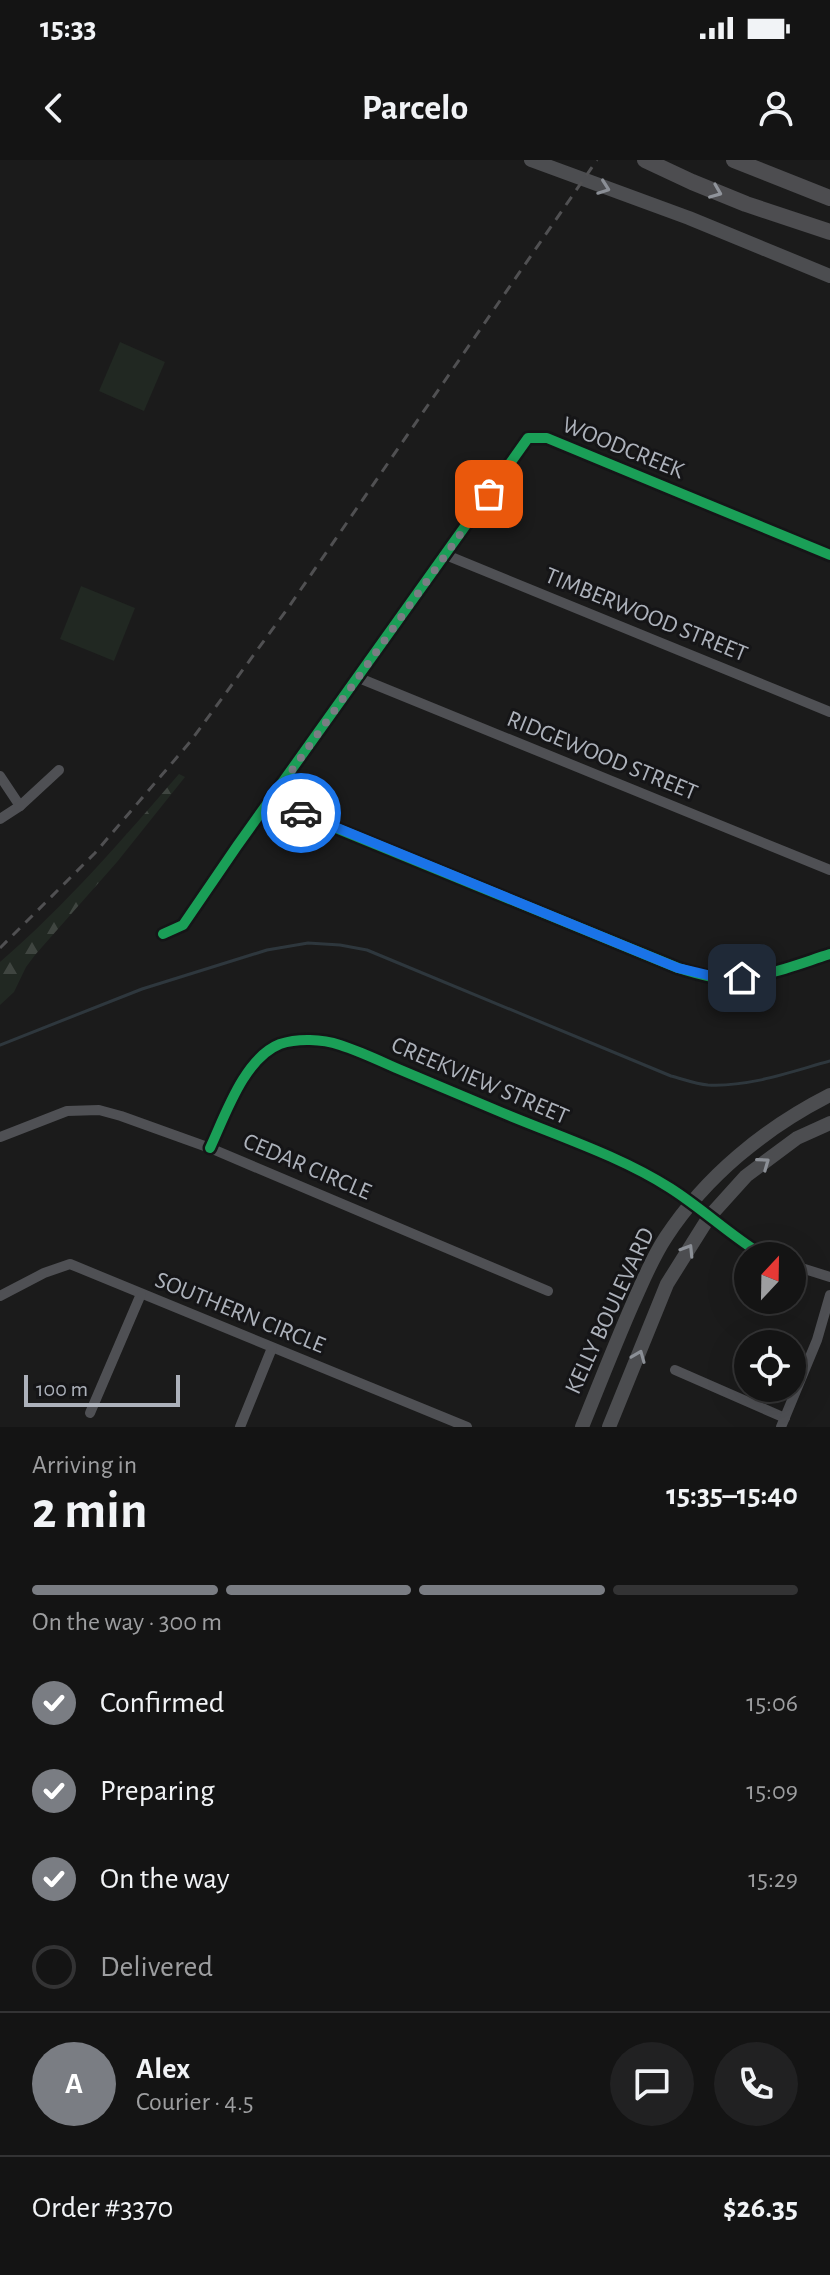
<!DOCTYPE html>
<meta charset="utf-8">
<style>
body{margin:0;font-family:"Alegreya Sans",sans-serif;background:#212122;color:#f1f3f6;height:100vh;display:flex;flex-direction:column;font-size:30px;white-space:nowrap}
*{box-sizing:border-box;margin:0}
p{font-size:26px;color:#9d9ea0}
.icon{flex:none;width:44px;height:44px;fill:none;stroke:currentColor;stroke-width:2;stroke-linecap:round;stroke-linejoin:round}
.map{position:relative;height:1267px;overflow:hidden}
.panel{display:flex;flex-direction:column;background:#141414;flex:1}
.panel>*{flex:none}
.needle{width:52px;rotate:22deg}
.buttons{position:absolute;left:734px;top:1082px;display:grid;gap:16px}
.buttons a{display:grid;place-items:center;width:72px;height:72px;border-radius:50%;background:#141414;box-shadow:0 8px 32px #0002,0 0 0 2px #333334;font-size:40px}
.scale{position:absolute;left:24px;bottom:20px;width:156px;box-sizing:border-box;padding-left:8px;border:4px solid #adb2bb;border-top:0;font-size:22px;line-height:28px;white-space:nowrap;color:#adb2bb;-webkit-text-stroke:6px #151517;paint-order:stroke}
.pin{position:absolute;display:grid;place-items:center;width:68px;height:68px;color:#fff;margin:-34px;border-radius:16px;box-shadow:0 4px 12px #0006}
.courier{position:absolute;display:grid;place-items:center;width:80px;height:80px;margin:-40px;border:6px solid #1a73e8;border-radius:50%;background:#fff;color:#222;box-shadow:0 2px 10px #0007}
.head em{font-style:normal;font-weight:700}
.head div{display:flex;flex-direction:column-reverse}
.head{display:flex;align-items:center;justify-content:space-between;height:136px;padding:0 32px}
h1{font-size:52px;font-weight:700;line-height:60px}
.bar{display:grid;grid-template-columns:repeat(4,1fr);gap:12px 8px;align-content:center;height:96px;padding:0 32px}
.bar i{height:10px;border-radius:6px;background:#333334}
.bar .current{background:#7a7d83}
.bar p{grid-column:span 4}
.line{display:flex;align-items:center;gap:20px;padding:0 32px;border-top:2px solid #333334}
.line div{flex:1}
.round{display:grid;place-items:center;flex:none;width:84px;height:84px;border-radius:42px;background:#212122}
ol{padding:0 32px;list-style:none}
li{display:flex;align-items:center;gap:24px;height:88px}
li p{margin-inline-start:auto}
li .icon{padding:8px;border-radius:50%;background:#7a7d83;color:#fff;stroke-width:4}
li:last-child{color:#9d9ea0}
li i{width:44px;height:44px;border:4px solid #333334;border-radius:50%}
.status{display:flex;justify-content:space-between;align-items:center;height:56px;padding:0 40px;background:#141414;direction:ltr}
.status svg{height:22px;fill:currentColor}
header{display:flex;justify-content:space-between;align-items:center;height:104px;padding:0 32px;background:#141414;font-size:36px;font-weight:700}
.map>svg:first-child{display:block}
.green{fill:#212822}
.forest{fill:url(#forest-firs)}
.lines{fill:none;stroke-linecap:round;stroke-linejoin:round}
.stream{stroke:#2e373d;stroke-width:3}
.minor{stroke:#4f5054;stroke-width:10}
.major{stroke:#4c4d50;stroke-width:14}
.highway{stroke:#4d4d50;stroke-width:16}
.rail{stroke:#505052;stroke-width:3;stroke-dasharray:10 8;stroke-linecap:butt}
.cycleway-casing{stroke:#151517;stroke-width:15}
.cycleway{stroke:#1a9f57;stroke-width:10}
.oneway{stroke:#8b8f96}
.oneway2{stroke:#90949b}
.done{stroke:#7a7d83;stroke-width:8;stroke-dasharray:0 14.4}
.route{stroke:#1a73e8;stroke-width:10}
.labels{text-anchor:middle;dominant-baseline:central;stroke-width:6;stroke-linejoin:round;paint-order:stroke}
.street-label{font-size:24px;fill:#adb2bb;stroke:#151517}
</style>
<div class="status"><b>15:33</b><svg viewBox="0 0 49 12"><path d="M0 12V9h3v3zM5 12V6h3v6zM10 12V3h3v9zM15 12V0h3v12zM26 1h20v11H26zM47 4h2v5h-2z"/></svg></div>
<header><svg class="icon" aria-label="back" viewBox="0 0 24 24"><path d="M15 5l-7 7 7 7"/></svg>Parcelo<svg class="icon" aria-label="person" viewBox="0 0 24 24"><circle cx="12" cy="8" r="4"/><path d="M4 21q1-7 8-7t8 7"/></svg></header>
<div class="map">
<svg width="830" height="1267" viewBox="0 0 830 1267">
<defs>
<pattern id="forest-firs" width="22" height="20" patternUnits="userSpaceOnUse" patternTransform="scale(2)"><rect width="22" height="20" fill="#212822"/><path d="M5 1l3.5 6h-7zM16 11l3.5 6h-7z" fill="#3f4540"/></pattern>
</defs>
<rect width="100%" height="100%" fill="#1b1b1b"/>
<g class="green">
<path d="M120 182 165 202 144 251 99 231Z"/>
<path d="M81 426 135 448 114 501 60 479Z"/>
</g>
<path class="forest" d="M179 614 185 617 117 702 35 795 26 807 14 832 0 845V802C66 745 122 680 179 614Z"/>
<g class="lines">
<path class="stream" d="M0 885 142 829 267 790 308 783 340 785 367 790 671 916C683 919 695 924 708 925 750 927 790 912 830 901"/>
<g class="minor">
<path d="M446 395 830 552"/>
<path d="M359 518 830 710"/>
<path d="M0 616 20 646"/>
<path d="M270 641 678 808C692 812 706 817 720 818 758 821 795 805 830 794"/>
<path d="M0 659 20 646 59 610"/>
<path d="M163 774 183 765 237 686 528 278H547L830 395"/>
<path d="M0 977 67 951 99 950 121 956 210 988 548 1131"/>
<path d="M210 988C225 956 244 898 280 884 298 878 322 879 340 885 359 891 378 900 396 908 432 923 468 938 503 953 558 976 620 996 670 1028 703 1049 731 1076 764 1096"/>
<path d="M792 1105 830 1117"/>
<path d="M0 1136 44 1113 70 1104 467 1267"/>
<path d="M675 1210 785 1258"/>
<path d="M90 1253 141 1134"/>
<path d="M240 1267 272 1188"/>
<path d="M781 1267 817 1180 830 1135"/>
</g>
<g class="major">
<path d="M531 0 689 58 830 116"/>
<path d="M582 1267C599 1225 615 1184 633 1143 643 1121 652 1098 666 1077 706 1016 765 968 830 935"/>
<path d="M609 1267 667 1124 709 1057 746 1016 797 978 830 963"/>
</g>
<g class="highway">
<path d="M645 0 692 22 746 44 830 72"/>
<path d="M734 0 830 38"/>
</g>
<path class="rail" d="M0 788 95 693 190 582 288 448 597 0"/>
<defs>
<g id="cycleway">
<path d="M270 641 678 808C692 812 706 817 720 818 758 821 795 805 830 794"/>
<path d="M163 774 183 765 237 686 528 278H547L830 395"/>
<path d="M210 988C225 956 244 898 280 884 298 878 322 879 340 885 359 891 378 900 396 908 432 923 468 938 503 953 558 976 620 996 670 1028 703 1049 731 1076 764 1096"/>
</g>
</defs>
<use href="#cycleway" class="cycleway-casing"/>
<use href="#cycleway" class="cycleway"/>
</g>
<defs><path id="oneway-chevron" d="M-2-3.5L2.5 0L-2 3.5" fill="none" stroke-width="1.6" stroke-linecap="round" stroke-linejoin="round" transform="scale(2)"/></defs>
<g class="oneway">
<use href="#oneway-chevron" transform="translate(604 28) rotate(20)"/>
<use href="#oneway-chevron" transform="translate(764 1003) rotate(-36)"/>
<use href="#oneway-chevron" transform="translate(688 1090) rotate(-58)"/>
<use href="#oneway-chevron" transform="translate(639 1196) rotate(-68)"/>
</g>
<use class="oneway2" href="#oneway-chevron" transform="translate(716 32) rotate(22)"/>
<g class="lines">
<path class="done" d="M301 653 270 641 489 334"/>
<path class="route" d="M301 653 678 808 720 818H742"/>
</g>
<g class="labels">
<g class="street-label">
<text transform="translate(623 288) rotate(22)">WOODCREEK</text>
<text transform="translate(646 455) rotate(22)">TIMBERWOOD STREET</text>
<text transform="translate(602 596) rotate(22)">RIDGEWOOD STREET</text>
<text transform="translate(480 921) rotate(23)">CREEKVIEW STREET</text>
<text transform="translate(307 1007) rotate(23)">CEDAR CIRCLE</text>
<text transform="translate(610 1151) rotate(-65)">KELLY BOULEVARD</text>
<text transform="translate(240 1153) rotate(22)">SOUTHERN CIRCLE</text>
</g>
</g>
</svg>
<div class="buttons">
<a><svg class="needle" viewBox="-14 -14 28 28"><path d="M0-13l5 13h-10z" fill="#e53935"/><path d="M0 13l5-13h-10z" fill="#9d9ea0"/></svg></a>
<a><svg class="icon" aria-label="locate" viewBox="0 0 24 24"><circle cx="12" cy="12" r="6"/><path d="M12 2v4M12 18v4M2 12h4M18 12h4"/></svg></a>
</div>
<div class="scale">100 m</div>
<div class="pin" style="left:489px;top:334px;background:#ea580c"><svg class="icon" aria-label="bag" viewBox="0 0 24 24"><path d="M5 8h14l-1 12H6zM9 8a3 3 0 0 1 6 0"/></svg></div>
<div class="pin" style="left:742px;top:818px;background:#1f2937"><svg class="icon" aria-label="home" viewBox="0 0 24 24"><path d="M3 11l9-7 9 7M6 9v11h12V9"/></svg></div>
<div class="courier" style="left:301px;top:653px"><svg class="icon" aria-label="car" viewBox="0 0 24 24"><path d="M5 17H2v-5l4-1 3-4h7l3 4 3 1v5h-3M9 17h6M6 11h13"/><circle cx="7" cy="17" r="2"/><circle cx="17" cy="17" r="2"/></svg></div>
</div>
<section class="panel">
<div class="head"><div><h1>2 min</h1><p>Arriving in</p></div><em>15:35–15:40</em></div>
<div class="bar"><i class="current"></i><i class="current"></i><i class="current"></i><i></i><p>On the way · 300 m</p></div>
<ol>
<li><svg class="icon" aria-label="check" viewBox="0 0 24 24"><path d="M5 12l5 5 9-10"/></svg>Confirmed<p>15:06</p></li>
<li><svg class="icon" aria-label="check" viewBox="0 0 24 24"><path d="M5 12l5 5 9-10"/></svg>Preparing<p>15:09</p></li>
<li><svg class="icon" aria-label="check" viewBox="0 0 24 24"><path d="M5 12l5 5 9-10"/></svg>On the way<p>15:29</p></li>
<li><i></i>Delivered</li>
</ol>
<div class="line" style="height:144px"><b class="round" style="background:#7a7d83;color:#fff">A</b><div><b>Alex</b><p>Courier · 4.5</p></div><a class="round"><svg class="icon" aria-label="chat" viewBox="0 0 24 24"><path d="M4 5h16v11H9l-5 4z"/></svg></a><a class="round"><svg class="icon" aria-label="phone" viewBox="0 0 24 24"><path d="M5 4h4l2 5-3 2q2 4 5 5l2-3 5 2v4C11 20 4 13 5 4z"/></svg></a></div>
<div class="line" style="height:104px"><div>Order #3370</div><b>$26.35</b></div>
</section>
